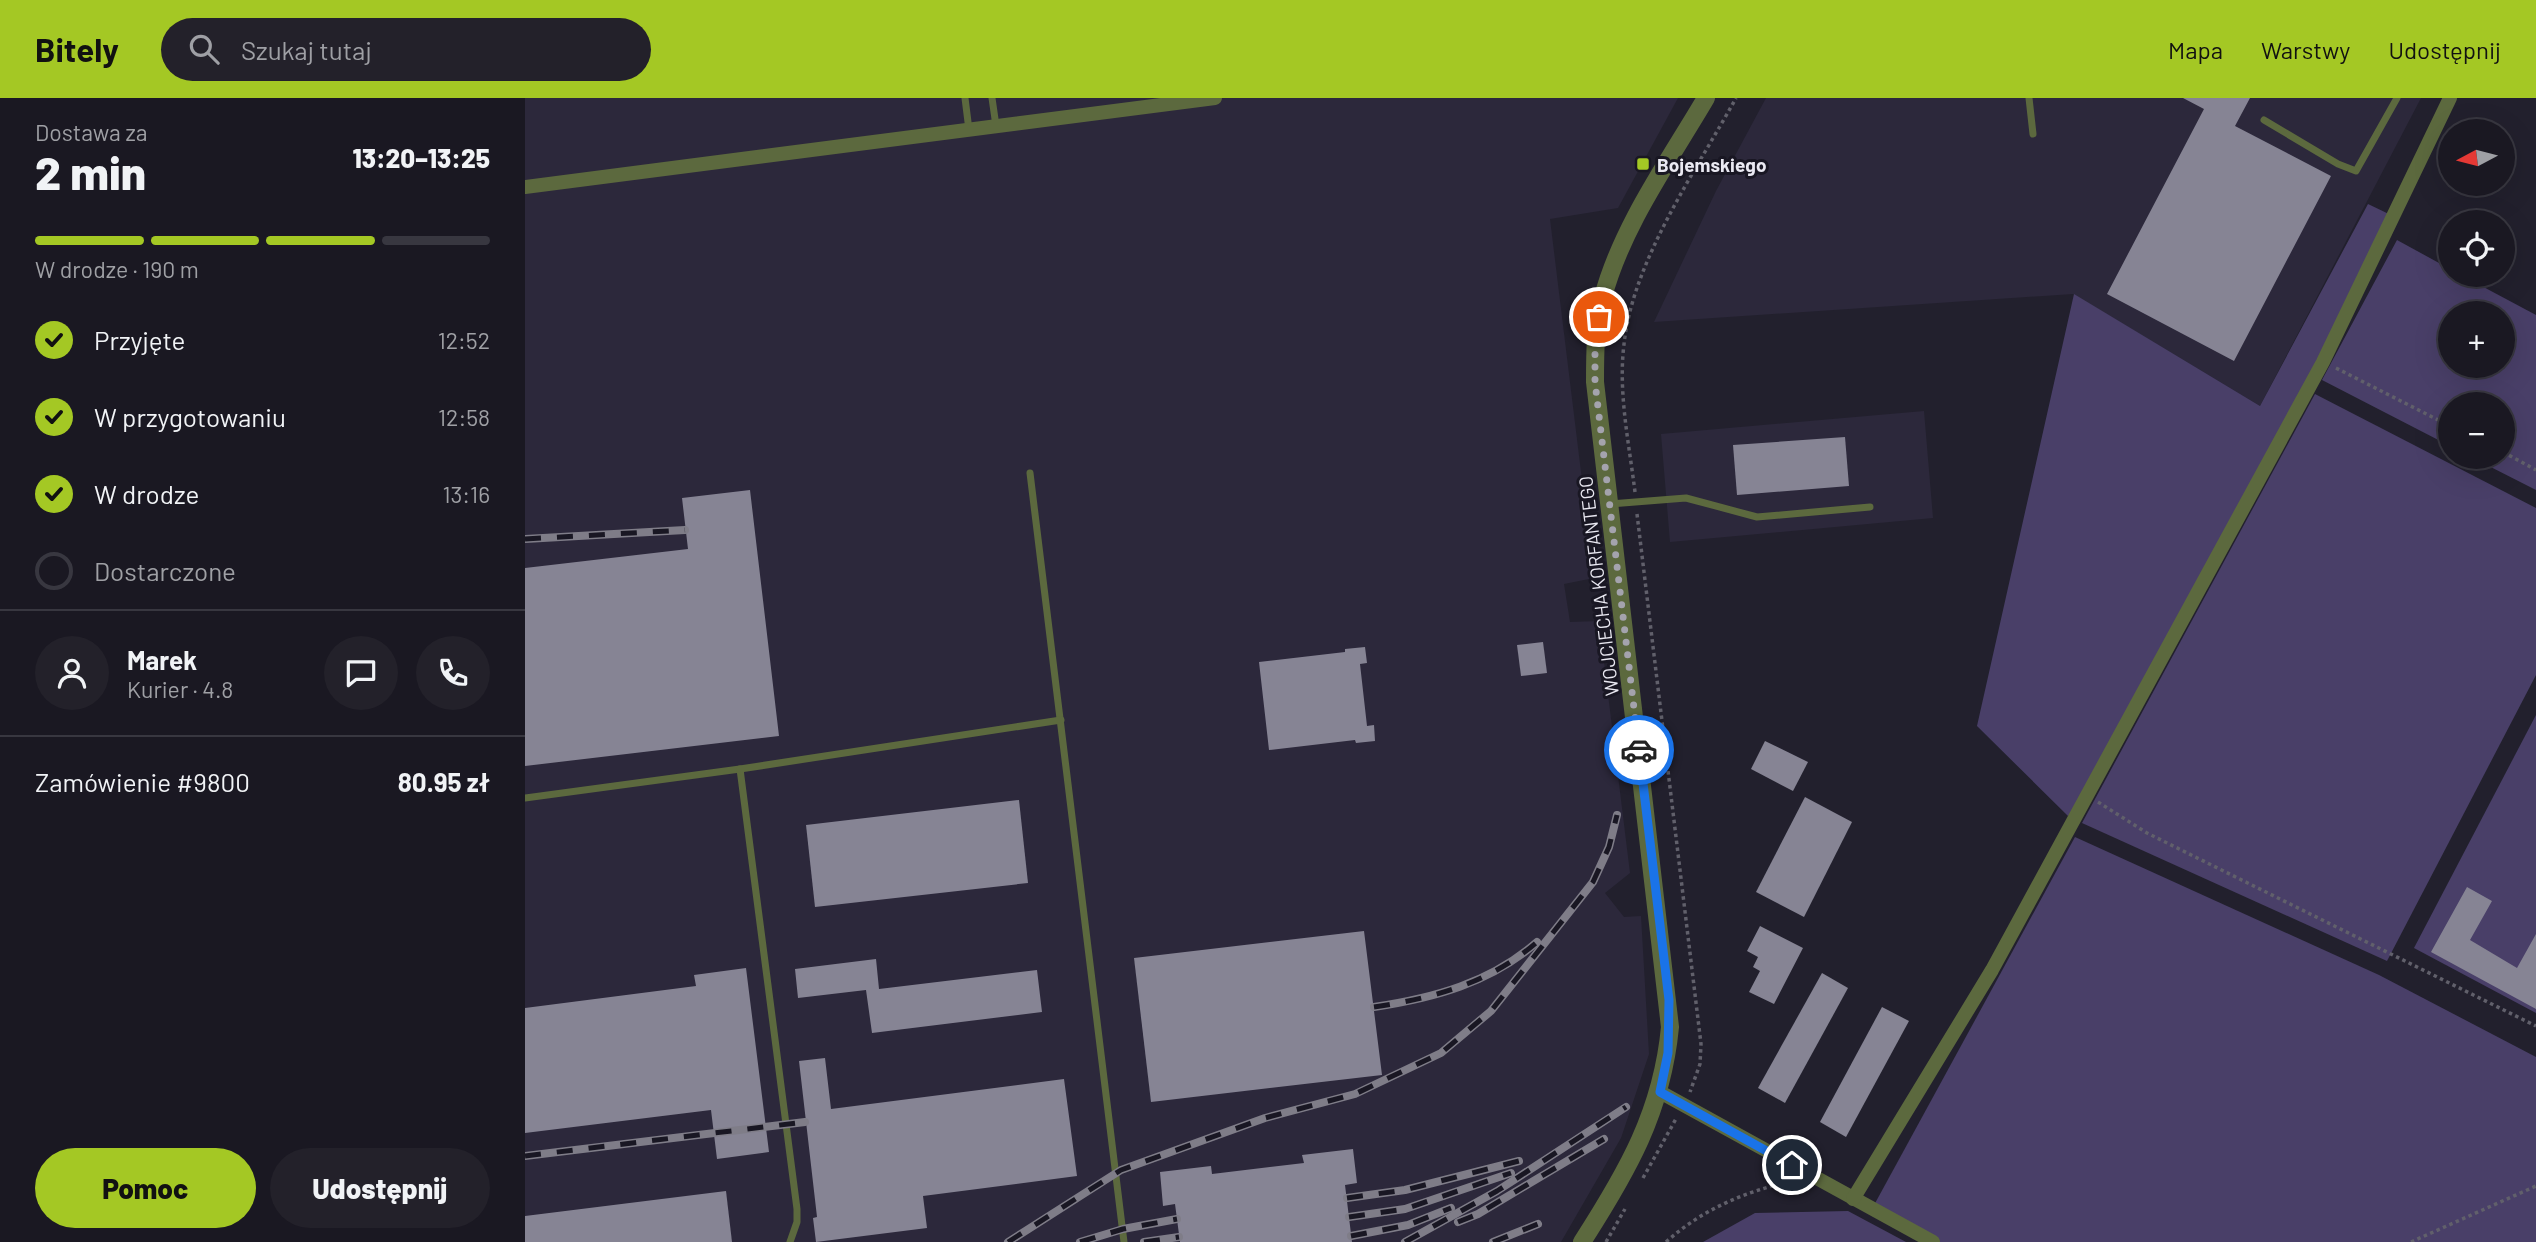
<!DOCTYPE html>
<html lang="pl">
<meta charset="utf-8">
<style>
body{margin:0;font-family:Barlow,sans-serif;background:#23212a;color:#f1f3f6;height:100vh;display:flex;flex-direction:column;font-size:26px;white-space:nowrap}
*{box-sizing:border-box;margin:0}
p{font-size:23px;color:#9fa0a5}
.icon{flex:none;width:38px;height:38px;fill:none;stroke:currentColor;stroke-width:2;stroke-linecap:round;stroke-linejoin:round}
.map{position:relative;flex:1;overflow:hidden}
.side{display:flex;flex-direction:column;background:#1a1822;width:525px}
.side>*{flex:none}
.needle{width:46px;rotate:263deg}
.controls{position:absolute;left:1913px;top:21px;display:grid;gap:14px}
.controls a{display:grid;place-items:center;width:77px;height:77px;border-radius:50%;background:#1a1822;box-shadow:0 7px 28px #0002,0 0 0 2px #383740;font-size:35px}
.pin{position:absolute;display:grid;place-items:center;width:60px;height:60px;color:#fff;margin:-30px;border:4px solid #fff;border-radius:50%;box-shadow:0 2px 7px #0007}
.courier{position:absolute;display:grid;place-items:center;width:70px;height:70px;margin:-35px;border:5px solid #1a73e8;border-radius:50%;background:#fff;color:#222;box-shadow:0 2px 9px #0007}
.overview em{font-style:normal;font-weight:800}
.overview div{display:flex;flex-direction:column-reverse}
.overview{display:flex;align-items:center;justify-content:space-between;height:119px;padding:0 35px}
h1{font-size:46px;font-weight:800;line-height:52px}
.bar{display:grid;grid-template-columns:repeat(4,1fr);gap:10px 7px;align-content:center;height:84px;padding:0 35px}
.bar i{height:9px;border-radius:5px;background:#383740}
.bar .selected{background:#a4c824}
.bar p{grid-column:span 4}
.line{display:flex;align-items:center;gap:18px;padding:0 35px;border-top:2px solid #383740}
.line div{flex:1}
.round{display:grid;place-items:center;flex:none;width:74px;height:74px;border-radius:37px;background:#23212a}
ol{padding:0 35px;list-style:none}
li{display:flex;align-items:center;gap:21px;height:77px}
li p{margin-inline-start:auto}
li .icon{padding:7px;border-radius:50%;background:#a4c824;color:#111;stroke-width:4}
li:last-child{color:#9fa0a5}
li i{width:38px;height:38px;border:4px solid #383740;border-radius:50%}
.action{display:flex;gap:14px;margin-top:auto;padding:14px 35px}
.action a{flex:1;height:80px;border-radius:42px;background:#a4c824;color:#111;font-size:28px;font-weight:800;line-height:80px;text-align:center}
.action a+a{background:#23212a;color:#f1f3f6}
header{display:flex;align-items:center;gap:42px;box-sizing:border-box;height:98px;padding:0 35px;background:#a4c824;color:#111}
header strong{font-size:33px}
nav{display:flex;gap:38px;margin-inline-start:auto;font-size:24px}
.search{width:490px;height:63px;background:#23212a;display:flex;align-items:center;gap:18px;box-sizing:border-box;padding:0 24px;border-radius:38px;color:#9fa0a5;font-size:26px}
main{display:flex;flex:1;min-height:0}
.map>svg:first-child{display:block}
.built{fill:#2c283b}
.green{fill:#493f68;fill-rule:evenodd}
.building{fill:#868494}
.lines{fill:none;stroke-linecap:round;stroke-linejoin:round}
.path{stroke:#61606b;stroke-width:3.5;stroke-dasharray:3.5 3.5;stroke-linecap:butt}
.service{stroke:#5c693e;stroke-width:7}
.minor{stroke:#5c693e;stroke-width:14}
.tertiary{stroke:#5c693e;stroke-width:18}
.rail-casing{stroke:#7f7d88;stroke-width:8}
.rail{stroke:#191723;stroke-width:5;stroke-dasharray:16;stroke-linecap:butt}
.done{stroke:#a4a3ad;stroke-width:7;stroke-dasharray:0 12.6}
.route{stroke:#1a73e8;stroke-width:9}
.poi-dot{fill:#a4c824;stroke:#191723;stroke-width:2.5}
.labels{text-anchor:middle;dominant-baseline:central;stroke-width:6;stroke-linejoin:round;paint-order:stroke}
.poi-label{font-size:19px;font-weight:bold;fill:#eae9f2;stroke:#191723;text-anchor:start}
.street-label{font-size:19px;fill:#eae9f2;stroke:#191723}
</style>
<header>
<strong>Bitely</strong>
<div class="search"><svg class="icon" aria-label="search" viewBox="0 0 24 24"><circle cx="10" cy="10" r="6"/><path d="M15 15l6 6"/></svg>Szukaj tutaj</div>
<nav><a>Mapa</a><a>Warstwy</a><a>Udostępnij</a></nav>
</header>
<main>
<section class="side">
<div class="overview"><div><h1>2 min</h1><p>Dostawa za</p></div><em>13:20–13:25</em></div>
<div class="bar"><i class="selected"></i><i class="selected"></i><i class="selected"></i><i></i><p>W drodze · 190 m</p></div>
<ol>
<li><svg class="icon" aria-label="check" viewBox="0 0 24 24"><path d="M5 12l5 5 9-10"/></svg>Przyjęte<p>12:52</p></li>
<li><svg class="icon" aria-label="check" viewBox="0 0 24 24"><path d="M5 12l5 5 9-10"/></svg>W przygotowaniu<p>12:58</p></li>
<li><svg class="icon" aria-label="check" viewBox="0 0 24 24"><path d="M5 12l5 5 9-10"/></svg>W drodze<p>13:16</p></li>
<li><i></i>Dostarczone</li>
</ol>
<div class="line" style="height:126px"><a class="round"><svg class="icon" aria-label="person" viewBox="0 0 24 24"><circle cx="12" cy="8" r="4"/><path d="M4 21q1-7 8-7t8 7"/></svg></a><div><b>Marek</b><p>Kurier · 4.8</p></div><a class="round"><svg class="icon" aria-label="chat" viewBox="0 0 24 24"><path d="M4 5h16v11H9l-5 4z"/></svg></a><a class="round"><svg class="icon" aria-label="phone" viewBox="0 0 24 24"><path d="M5 4h4l2 5-3 2q2 4 5 5l2-3 5 2v4C11 20 4 13 5 4z"/></svg></a></div>
<div class="line" style="height:91px"><div>Zamówienie #9800</div><b>80.95 zł</b></div>
<div class="action"><a>Pomoc</a><a>Udostępnij</a></div>
</section>
<div class="map">
<svg width="2011" height="1144" viewBox="0 0 2011 1144">
<rect width="100%" height="100%" fill="#22202d"/>
<g class="built">
<path d="M0 0H1153L1093 110 1025 121 1069 480 1039 486 1045 524 1074 523 1105 775 1080 795 1099 819 1116 818 1124 956 1096 1040 1036 1144H0Z"/>
<path d="M1241 0H1896L1735 308 1548 196 1129 224 1191 93Z"/>
<path d="M1399 313 1408 420 1145 444 1136 336Z"/>
</g>
<g class="green">
<path d="M1843 106 1868 118 1563 697 1543 718 1452 628 1549 196 1735 308Z"/>
<path d="M1872 142 1925 171V177H1936L2011 217V392L1946 359H1978V306H1925V348L1797 282ZM1925 215H1978V268H1925Z"/>
<path d="M1790 296 2011 410V577L1862 863 1557 725Z"/>
<path d="M2011 617V915L1889 850Z"/>
<path d="M1550 739 1854 877 2011 959V1144H1414L1348 1109Z"/>
<path d="M1323 1113 1381 1144H1178L1230 1115Z"/>
</g>
<g class="building">
<path d="M1658 0H1725L1710 28 1806 78 1709 263 1582 196 1679 11Z"/>
<path d="M1320 339 1324 388 1212 397 1208 347Z"/>
<path d="M225 392 254 638 0 668V470L163 451 157 400Z"/>
<path d="M1018 544 1022 575 996 578 992 547Z"/>
<path d="M840 549 842 565 835 566 842 628 849 627 850 643 831 645 830 642 744 652 734 564 820 554V551Z"/>
<path d="M1240 643 1283 664 1268 693 1226 671Z"/>
<path d="M1280 699 1327 724 1279 819 1231 794Z"/>
<path d="M494 702 503 785 290 809 281 727Z"/>
<path d="M1942 789 1967 803 1945 842 1992 870 2011 836V911L1906 854Z"/>
<path d="M1235 828 1278 850 1249 906 1224 894 1235 873 1228 869 1233 859 1222 853Z"/>
<path d="M839 833 857 977 626 1004 609 860Z"/>
<path d="M351 861 354 891 512 872 517 914 347 935 341 892 273 900 270 871Z"/>
<path d="M221 870 244 1054 192 1061 186 1012 0 1035V910L171 888 169 877Z"/>
<path d="M1297 875 1323 890 1260 1005 1233 990Z"/>
<path d="M1357 909 1384 923 1321 1039 1295 1024Z"/>
<path d="M300 960 306 1011 539 981 552 1078 398 1098 402 1130 291 1144 288 1120 292 1119 274 963Z"/>
<path d="M828 1051 832 1085 820 1087 827 1144H655L650 1106 638 1108 635 1074 686 1068 687 1076 779 1065 777 1057Z"/>
<path d="M201 1093 207 1144H0V1118Z"/>
</g>
<g class="lines">
<g class="path">
<path d="M1811 270 1925 328"/>
<path d="M1978 354 2011 372"/>
<path d="M1110 394C1104 345 1093 295 1099 246 1108 162 1171 73 1211 0"/>
<path d="M1112 416 1176 946 1175 966 1165 994"/>
<path d="M1573 704 1622 735 2011 928"/>
<path d="M1118 1080 1152 1019"/>
<path d="M1081 1144 1100 1111"/>
<path d="M1141 1144C1178 1111 1219 1094 1267 1083"/>
<path d="M1886 1144 2011 1088"/>
</g>
<g class="service">
<path d="M440 0 444 32"/>
<path d="M467 0 471 28"/>
<path d="M1504 0 1508 36"/>
<path d="M1739 22 1813 66 1831 73 1872 0"/>
<path d="M505 375 599 1144"/>
<path d="M1085 406 1161 400 1232 419 1345 409"/>
<path d="M0 700 215 671"/>
<path d="M265 1144 272 1124V1111L215 671 536 622"/>
</g>
<g class="minor">
<path d="M0 89 690 0"/>
<path d="M1135 994 1408 1144"/>
<path d="M1328 1101 1467 872 1798 264 1925 0"/>
</g>
<path class="tertiary" d="M1057 1144C1102 1074 1137 1014 1145 929L1070 284C1070 255 1070 227 1078 199 1097 128 1144 63 1181 0"/>
<defs>
<g id="rail">
<path d="M0 441 160 432"/>
<path d="M849 909C909 900 965 885 1012 844"/>
<path d="M0 1058 280 1024"/>
<path d="M822 1100 880 1092 994 1063"/>
<path d="M824 1119 880 1111 986 1075"/>
<path d="M933 1124 953 1116 1079 1041"/>
<path d="M826 1138 883 1127 926 1110"/>
<path d="M483 1144 596 1072 740 1020 830 996 916 955 966 913 1068 784 1084 749 1092 717"/>
<path d="M555 1144 598 1131 652 1121"/>
<path d="M619 1144 654 1139"/>
<path d="M880 1144 972 1093 1101 1009"/>
<path d="M968 1144 1013 1126"/>
</g>
</defs>
<use href="#rail" class="rail-casing"/>
<use href="#rail" class="rail"/>
</g>
<g class="lines">
<path class="done" d="M1074 219 1070 239V284L1114 652"/>
<path class="route" d="M1114 652 1144 902 1143 955 1135 994 1267 1067"/>
</g>
<rect class="poi-dot" x="1111" y="59" width="14" height="14" rx="3.5"/>
<g class="labels">
<g class="poi-label">
<text x="1132" y="66">Bojemskiego</text>
</g>
<g class="street-label">
<text transform="translate(1073 488) rotate(-97)">WOJCIECHA KORFANTEGO</text>
</g>
</g>
</svg>
<div class="controls">
<a><svg class="needle" viewBox="-14 -14 28 28"><path d="M0-13l5 13h-10z" fill="#e53935"/><path d="M0 13l5-13h-10z" fill="#9fa0a5"/></svg></a>
<a><svg class="icon" aria-label="locate" viewBox="0 0 24 24"><circle cx="12" cy="12" r="6"/><path d="M12 2v4M12 18v4M2 12h4M18 12h4"/></svg></a>
<a>+</a>
<a>−</a>
</div>
<div class="pin" style="left:1074px;top:219px;background:#ea580c"><svg class="icon" aria-label="bag" viewBox="0 0 24 24"><path d="M5 8h14l-1 12H6zM9 8a3 3 0 0 1 6 0"/></svg></div>
<div class="pin" style="left:1267px;top:1067px;background:#1f2937"><svg class="icon" aria-label="home" viewBox="0 0 24 24"><path d="M3 11l9-7 9 7M6 9v11h12V9"/></svg></div>
<div class="courier" style="left:1114px;top:652px"><svg class="icon" aria-label="car" viewBox="0 0 24 24"><path d="M5 17H2v-5l4-1 3-4h7l3 4 3 1v5h-3M9 17h6M6 11h13"/><circle cx="7" cy="17" r="2"/><circle cx="17" cy="17" r="2"/></svg></div>
</div>
</main>
